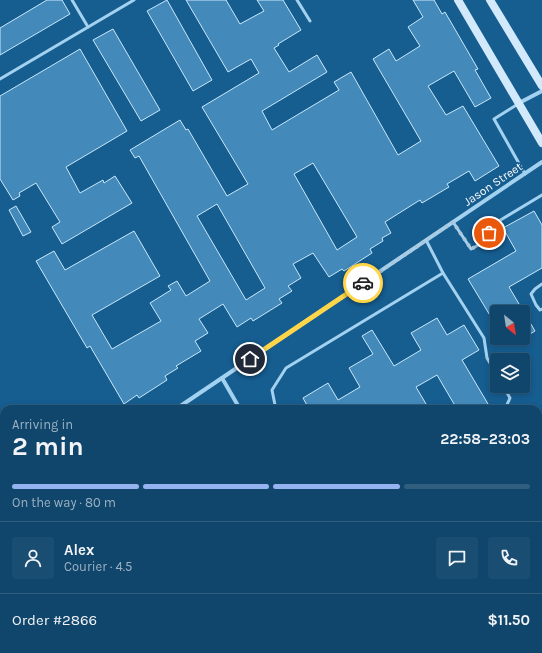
<!DOCTYPE html>
<meta charset="utf-8">
<style>
body{margin:0;font-family:Karla,sans-serif;background:#194d72;color:#f1f3f6;height:100vh;display:flex;flex-direction:column;font-size:15px;white-space:nowrap}
*{box-sizing:border-box;margin:0}
p{font-size:13px;color:#9cb1c2}
.icon{flex:none;width:22px;height:22px;fill:none;stroke:currentColor;stroke-width:2;stroke-linecap:round;stroke-linejoin:round}
.map{position:relative;flex:1;overflow:hidden}
.sheet{position:absolute;left:0px;top:405px;width:542px;height:248px;display:flex;flex-direction:column;background:#10466c;border-radius:12px 12px 0 0;box-shadow:0 2px 6px #0003,0 0 0 1px #305e7f}
.sheet>*{flex:none}
.needle{width:26px;rotate:150deg}
.fabs{position:absolute;left:490px;top:305px;display:grid;gap:8px}
.fabs a{display:grid;place-items:center;width:40px;height:40px;border-radius:4px;background:#10466c;box-shadow:0 2px 6px #0003,0 0 0 1px #305e7f;font-size:20px}
.pin{position:absolute;display:grid;place-items:center;width:34px;height:34px;color:#fff;margin:-17px;border:2px solid #fff;border-radius:50%;box-shadow:0 1px 4px #0007}
.courier{position:absolute;display:grid;place-items:center;width:40px;height:40px;margin:-20px;border:3px solid #ffd54a;border-radius:50%;background:#fff;color:#222;box-shadow:0 1px 5px #0007}
.headline em{font-style:normal;font-weight:700}
.headline div{display:flex;flex-direction:column-reverse}
.headline{display:flex;align-items:center;justify-content:space-between;height:68px;padding:0 12px}
h1{font-size:26px;font-weight:700;line-height:30px}
.bar{display:grid;grid-template-columns:repeat(4,1fr);gap:6px 4px;align-content:center;height:48px;padding:0 12px}
.bar i{height:5px;border-radius:3px;background:#305e7f}
.bar .selected{background:#95b2f1}
.bar p{grid-column:span 4}
.line{display:flex;align-items:center;gap:10px;padding:0 12px;border-top:1px solid #305e7f}
.line div{flex:1}
.round{display:grid;place-items:center;flex:none;width:42px;height:42px;border-radius:4px;background:#194d72}
.map>svg:first-child{display:block}
.building{fill:#438aba;stroke:#c9e8fc;fill-rule:evenodd}
.lines{fill:none;stroke-linecap:round;stroke-linejoin:round}
.lane{stroke:#a3d1f0;stroke-width:3}
.street{stroke:#a3d1f0;stroke-width:4}
.secondary{stroke:#d1e9fb;stroke-width:8}
.done{stroke:#adc6d8;stroke-width:4;stroke-dasharray:0 7.2}
.route{stroke:#ffd54a;stroke-width:5}
.labels{text-anchor:middle;dominant-baseline:central;stroke-width:3.5;stroke-linejoin:round;paint-order:stroke}
.street-label{font-size:12px;fill:#fff;stroke:#165d90}
</style>
<div class="map">
<svg width="542" height="653" viewBox="0 0 542 653">
<rect width="100%" height="100%" fill="#165d90"/>
<g class="building">
<path d="M47 0H62L70 14 0 55V28Z"/>
<path d="M167 0 212 80 193 91 147 11Z"/>
<path d="M186 0H226L240 24 264 11 257 0H283L301 30 278 44 279 45 274 48 289 72 317 55 327 72 262 111 272 130 339 90 334 82 351 72 398 155 421 141 373 59 389 49 396 61 420 46 408 27 423 17 413 0H434L442 14 445 12 478 69 475 70 491 98 475 107 454 71 428 86 446 115 463 106 499 166 475 181 469 171 447 184 449 187 422 203 420 200 385 222 391 233 382 238 383 241 370 249 372 253 344 271 342 269 329 277 313 253 293 264 301 278 288 286 292 291 279 299 282 303 253 321 251 318 237 327 223 304 199 319 208 333 195 341 201 351 176 366 178 368 165 376 167 380 139 398 137 395 124 404 90 346 87 348 36 261 54 251 65 270 134 231 160 276 92 315 112 349 161 321 150 303 171 290 168 286 177 281 186 296 210 281 139 156 135 158 130 150 180 120 186 130 188 129 227 196 248 184 202 107 259 73 251 59 228 72ZM313 163 357 237 337 250 294 174ZM217 204 265 288 246 300 197 216Z"/>
<path d="M113 29 160 110 141 121 93 40Z"/>
<path d="M80 49 127 131 66 167 80 193 103 180 104 183 115 176 132 203 62 244 52 227 60 222 36 183 19 193 20 196 13 200 0 179V96Z"/>
<path d="M16 206 31 232 23 236 9 210Z"/>
<path d="M534 211 542 225V268L509 287 535 331 523 338V312H497V327L468 279 516 251 503 228Z"/>
<path d="M437 318 447 335 464 325 479 350 462 360 491 409H457L437 375 416 387 429 409H309L303 398 328 383 338 400 360 387 349 368 373 354 362 336 372 330 394 366 421 350 411 333Z"/>
</g>
<g class="lines">
<g class="lane">
<path d="M72 0 88 27"/>
<path d="M297 0 310 21"/>
<path d="M0 79 134 0"/>
<path d="M518 104 494 119 525 174"/>
<path d="M453 222 471 249 484 242 494 224 542 195"/>
<path d="M426 240 443 273 484 338 487 358 497 375"/>
<path d="M542 284 535 289 531 294 536 305 540 310 542 309"/>
<path d="M503 386 510 398 505 409"/>
<path d="M278 409 275 405 272 390 286 368 443 273"/>
</g>
<g class="street">
<path d="M519 103 542 91"/>
<path d="M222 378 240 409"/>
<path d="M176 409 542 162"/>
<path d="M538 635 542 632"/>
<path d="M382 649 384 653"/>
<path d="M507 653 514 649"/>
</g>
<g class="secondary">
<path d="M458 0 542 143"/>
<path d="M490 0 542 86"/>
</g>
</g>
<g class="lines">
<path class="done" d="M363 283 453 222 471 249 484 242 489 233"/>
<path class="route" d="M250 359 363 283"/>
</g>
<g class="labels">
<g class="street-label">
<text transform="translate(493 184) rotate(-34)">Jason Street</text>
</g>
</g>
</svg>
<div class="fabs">
<a><svg class="needle" viewBox="-14 -14 28 28"><path d="M0-13l5 13h-10z" fill="#e53935"/><path d="M0 13l5-13h-10z" fill="#9cb1c2"/></svg></a>
<a><svg class="icon" aria-label="layers" viewBox="0 0 24 24"><path d="M12 4l9 5-9 5-9-5zM3 14l9 5 9-5"/></svg></a>
</div>
<div class="pin" style="left:489px;top:233px;background:#ea580c"><svg class="icon" aria-label="bag" viewBox="0 0 24 24"><path d="M5 8h14l-1 12H6zM9 8a3 3 0 0 1 6 0"/></svg></div>
<div class="pin" style="left:250px;top:359px;background:#1f2937"><svg class="icon" aria-label="home" viewBox="0 0 24 24"><path d="M3 11l9-7 9 7M6 9v11h12V9"/></svg></div>
<div class="courier" style="left:363px;top:283px"><svg class="icon" aria-label="car" viewBox="0 0 24 24"><path d="M5 17H2v-5l4-1 3-4h7l3 4 3 1v5h-3M9 17h6M6 11h13"/><circle cx="7" cy="17" r="2"/><circle cx="17" cy="17" r="2"/></svg></div>
<section class="sheet">
<div class="headline"><div><h1>2 min</h1><p>Arriving in</p></div><em>22:58–23:03</em></div>
<div class="bar"><i class="selected"></i><i class="selected"></i><i class="selected"></i><i></i><p>On the way · 80 m</p></div>
<div class="line" style="height:72px"><a class="round"><svg class="icon" aria-label="person" viewBox="0 0 24 24"><circle cx="12" cy="8" r="4"/><path d="M4 21q1-7 8-7t8 7"/></svg></a><div><b>Alex</b><p>Courier · 4.5</p></div><a class="round"><svg class="icon" aria-label="chat" viewBox="0 0 24 24"><path d="M4 5h16v11H9l-5 4z"/></svg></a><a class="round"><svg class="icon" aria-label="phone" viewBox="0 0 24 24"><path d="M5 4h4l2 5-3 2q2 4 5 5l2-3 5 2v4C11 20 4 13 5 4z"/></svg></a></div>
<div class="line" style="height:52px"><div>Order #2866</div><b>$11.50</b></div>
</section>
</div>
